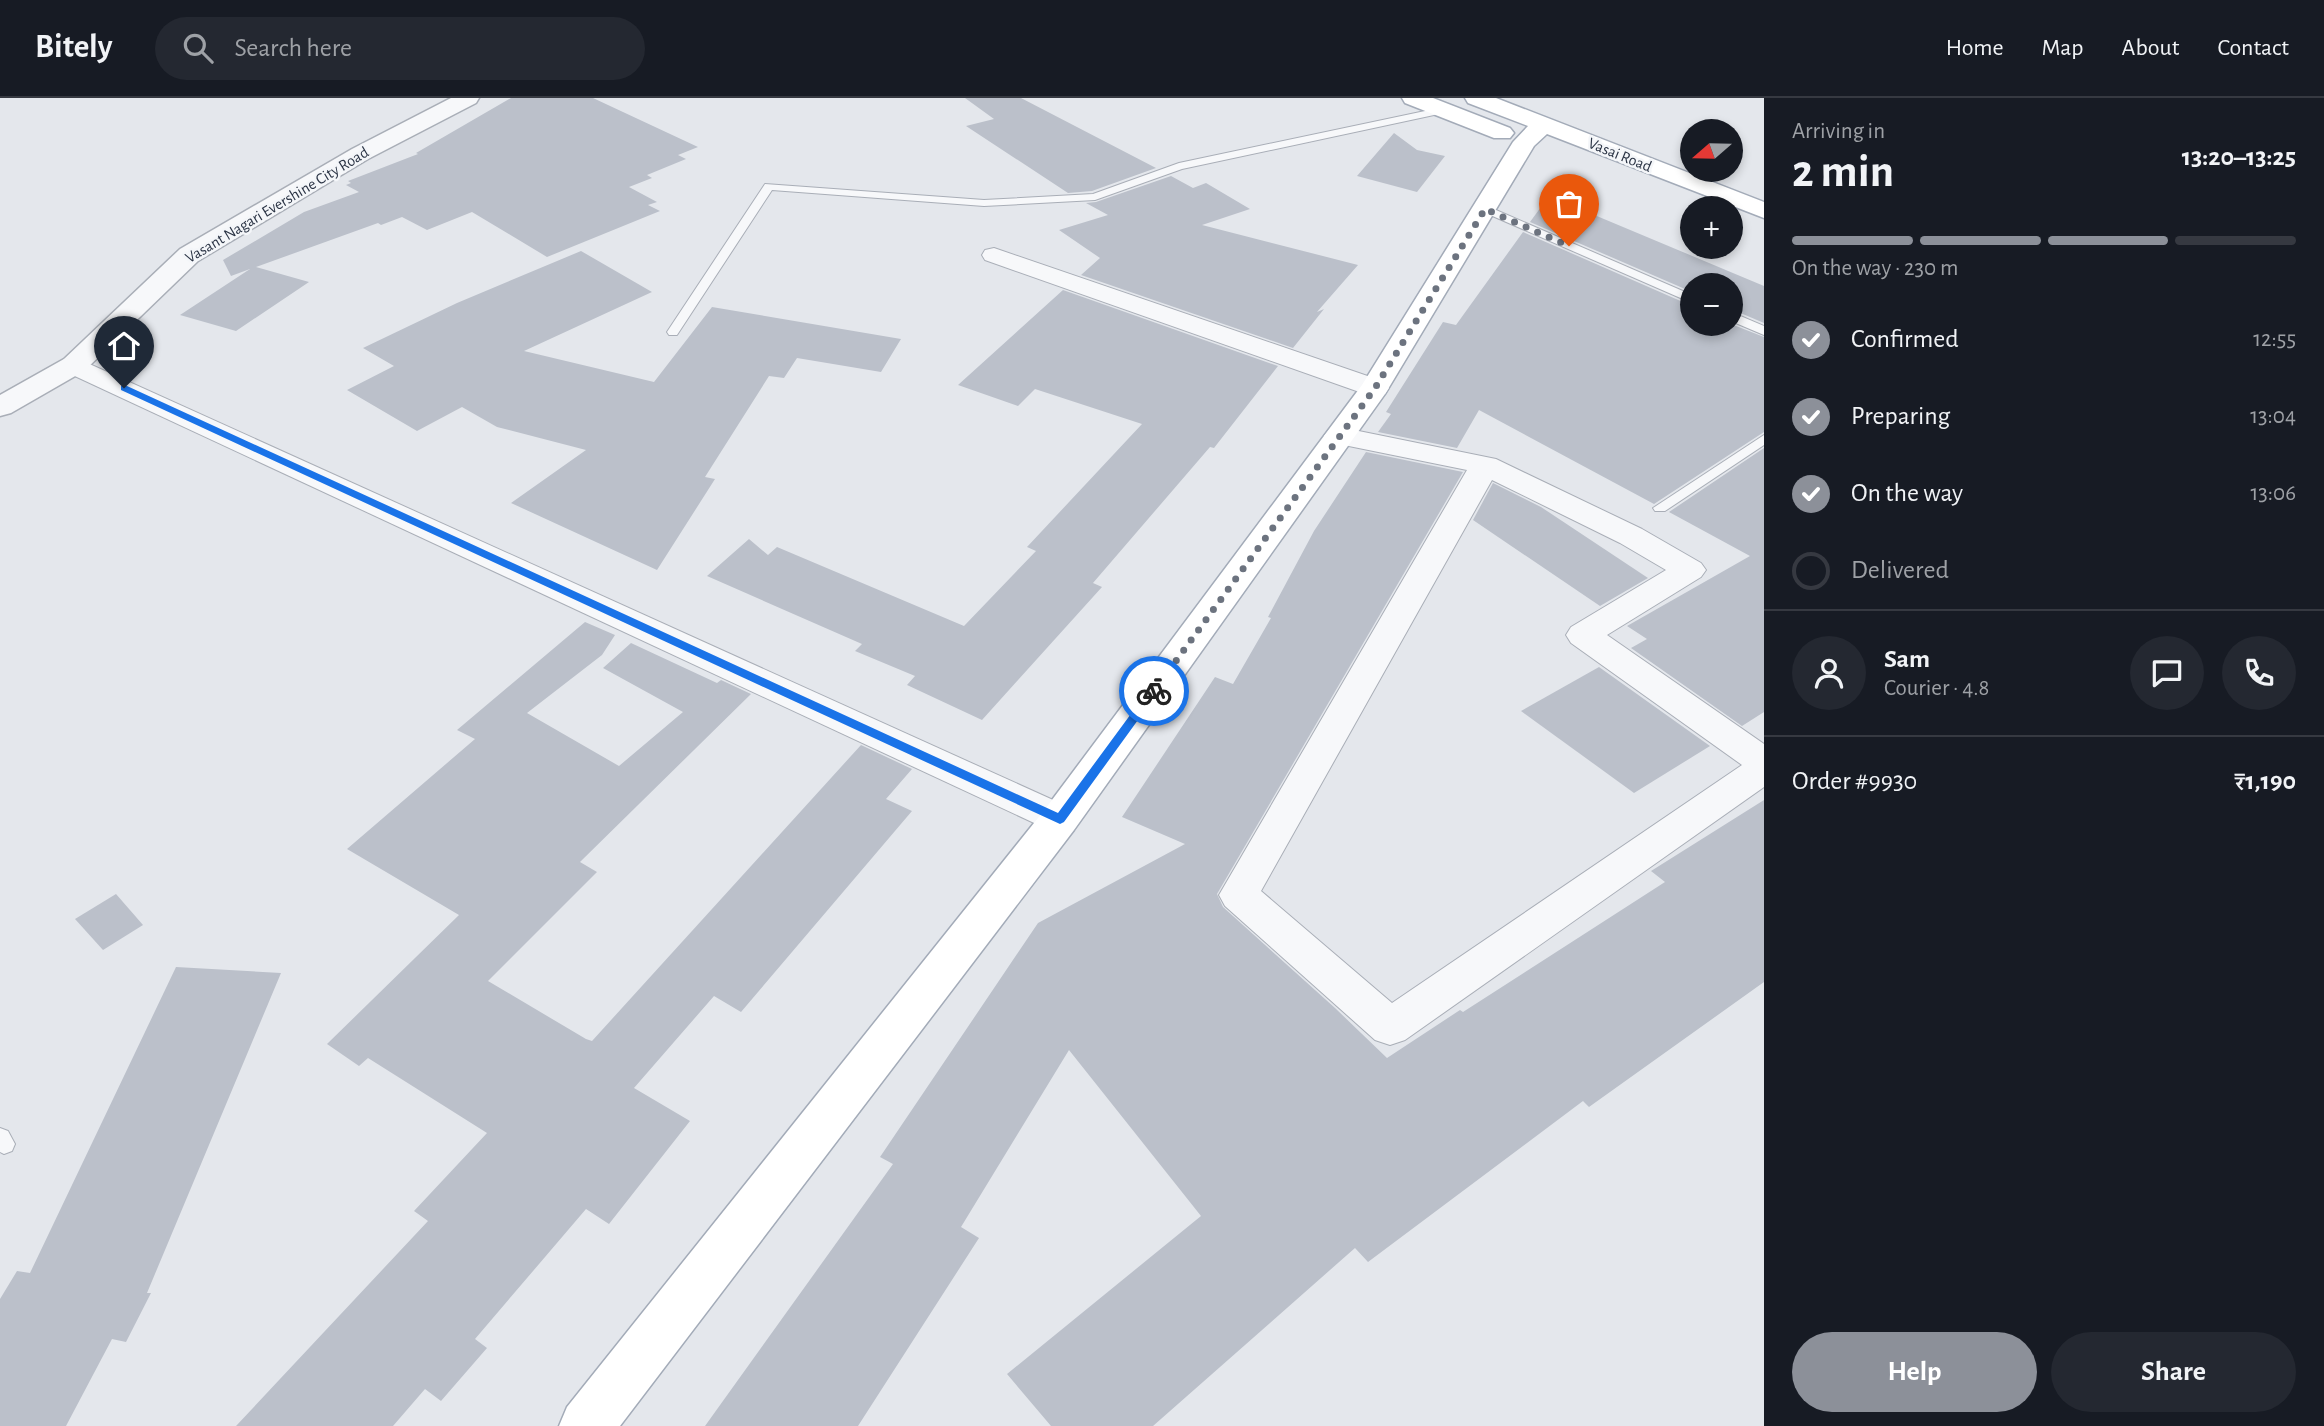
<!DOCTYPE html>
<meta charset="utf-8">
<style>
body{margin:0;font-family:"Alegreya Sans",sans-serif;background:#242831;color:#f1f3f6;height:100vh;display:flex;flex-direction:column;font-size:26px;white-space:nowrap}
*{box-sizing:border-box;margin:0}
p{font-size:23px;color:#9ea1a6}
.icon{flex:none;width:38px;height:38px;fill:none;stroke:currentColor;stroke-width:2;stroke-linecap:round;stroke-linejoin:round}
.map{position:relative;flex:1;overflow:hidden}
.panel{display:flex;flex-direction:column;background:#171b24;width:560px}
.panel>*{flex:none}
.needle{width:46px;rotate:250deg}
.fabs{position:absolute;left:1680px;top:21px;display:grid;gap:14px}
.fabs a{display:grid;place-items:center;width:63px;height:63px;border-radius:50%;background:#171b24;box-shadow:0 4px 10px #0003;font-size:35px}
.pin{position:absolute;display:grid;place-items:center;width:60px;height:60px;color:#fff;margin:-72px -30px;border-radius:50% 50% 50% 0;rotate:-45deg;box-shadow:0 0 7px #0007}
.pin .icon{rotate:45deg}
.courier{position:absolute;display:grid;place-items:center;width:70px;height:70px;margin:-35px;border:5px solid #1a73e8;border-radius:50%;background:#fff;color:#222;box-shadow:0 2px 9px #0007}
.summary em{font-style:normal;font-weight:700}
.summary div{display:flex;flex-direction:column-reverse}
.summary{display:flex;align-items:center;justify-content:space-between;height:119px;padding:0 28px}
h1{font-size:46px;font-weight:700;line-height:52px}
.bar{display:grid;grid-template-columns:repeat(4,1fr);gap:10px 7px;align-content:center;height:84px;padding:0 28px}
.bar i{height:9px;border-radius:5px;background:#363941}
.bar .selected{background:#8c9099}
.bar p{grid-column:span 4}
.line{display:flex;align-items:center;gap:18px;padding:0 28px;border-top:2px solid #363941}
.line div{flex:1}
.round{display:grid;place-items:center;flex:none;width:74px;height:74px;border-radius:37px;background:#242831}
ol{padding:0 28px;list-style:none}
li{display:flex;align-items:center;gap:21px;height:77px}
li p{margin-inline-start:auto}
li .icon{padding:7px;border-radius:50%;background:#8c9099;color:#fff;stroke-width:4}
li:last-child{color:#9ea1a6}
li i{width:38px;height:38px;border:4px solid #363941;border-radius:50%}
.action{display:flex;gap:14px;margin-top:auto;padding:14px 28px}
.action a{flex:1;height:80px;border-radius:42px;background:#8c9099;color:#fff;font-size:28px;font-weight:700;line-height:80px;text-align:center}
.action a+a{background:#242831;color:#f1f3f6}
header{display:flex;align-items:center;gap:42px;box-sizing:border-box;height:98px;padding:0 35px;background:#171b24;border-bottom:2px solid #363941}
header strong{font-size:33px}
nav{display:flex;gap:38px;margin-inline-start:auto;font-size:24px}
.search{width:490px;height:63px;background:#242831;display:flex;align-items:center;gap:18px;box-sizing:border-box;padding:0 24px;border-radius:38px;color:#9ea1a6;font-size:26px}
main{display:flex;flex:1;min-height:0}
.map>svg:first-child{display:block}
.building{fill:#bbc0ca}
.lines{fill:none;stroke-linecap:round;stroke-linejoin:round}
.service-casing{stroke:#a9aeb7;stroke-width:2}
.minor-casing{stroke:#a9aeb7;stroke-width:2}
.tertiary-casing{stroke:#a9aeb7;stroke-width:3}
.primary-casing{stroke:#a3abb8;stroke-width:3}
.service{fill:#f7f8fa;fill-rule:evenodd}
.minor{fill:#f7f8fa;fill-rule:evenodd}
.tertiary{fill:#f7f8fa;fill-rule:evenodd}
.primary{fill:#fff;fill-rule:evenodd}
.route{fill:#1a73e8}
.done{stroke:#6c737f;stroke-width:7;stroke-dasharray:0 12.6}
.labels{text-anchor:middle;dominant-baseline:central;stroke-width:5;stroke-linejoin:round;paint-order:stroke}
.far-street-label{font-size:16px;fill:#2b3445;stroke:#f4f6f9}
</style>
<header>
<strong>Bitely</strong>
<div class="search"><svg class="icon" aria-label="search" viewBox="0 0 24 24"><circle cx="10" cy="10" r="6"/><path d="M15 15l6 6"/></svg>Search here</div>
<nav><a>Home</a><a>Map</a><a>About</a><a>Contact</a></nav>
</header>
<main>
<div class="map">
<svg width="1764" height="1328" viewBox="0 0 1764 1328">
<rect width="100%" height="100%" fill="#e4e7ec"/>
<g class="building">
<path d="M511 0H593L698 49 678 57 686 61 647 77 652 80 629 89 657 104 648 107 660 113 547 159 472 114 427 132 402 119 381 127 378 125 256 169 309 184 236 233 180 217 250 171 231 178 223 162 304 114 359 94 346 87 351 85 348 83 418 56 416 55Z"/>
<path d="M965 0H1021L1156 70 1092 93 1068 95 966 28 994 21Z"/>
<path d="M1394 35 1417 52 1445 58 1417 94 1357 78Z"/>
<path d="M1171 78 1193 90 1206 85 1250 111 1202 127 1358 167 1317 214 1324 211 1293 250 1081 177 1100 160 1059 132 1108 117 1086 105 1096 104Z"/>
<path d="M1549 98 1764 188V225L1731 211V187H1692V194L1530 124Z"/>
<path d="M1523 134 1692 208V226H1731L1764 239V334L1654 406 1479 312 1457 350 1378 334 1391 316 1386 314 1443 224 1456 227Z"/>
<path d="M581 153 652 194 524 253 654 284 712 209 901 241 881 274 797 260 784 280 769 278 705 379 715 381 657 472 511 405 586 352 497 329 462 309 417 333 347 292 394 268 363 250 457 205Z"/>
<path d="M1063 192 1278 268 1214 350 1210 349 1093 485 1102 489 982 622 907 587 915 578 855 553 862 546 707 478 749 441 768 457 777 449 964 528 1036 453 1027 449 1142 326 1035 291 1018 308 958 287Z"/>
<path d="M1764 350V614L1742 628 1631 550 1647 541 1627 528 1750 458 1669 414Z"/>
<path d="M1366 354 1463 374 1217 796 1223 809 1335 910 1387 960 1460 912 1463 914 1665 784 1651 773 1764 702V884L1589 1009 1583 1003 1368 1164 1355 1150 1153 1328H1051L1007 1276 1201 1118 1069 952 961 1129 979 1140 858 1328H705L893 1066 880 1059 1038 825 1185 746 1122 719 1215 579 1233 586 1271 520 1268 519 1314 433Z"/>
<path d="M1493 385 1541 409 1648 480 1600 508 1473 422Z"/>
<path d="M585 524 615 537 602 557 527 615 619 668 683 614 603 570 631 545 717 585 721 582 751 596 580 764 597 774 488 883 586 941 592 943 861 647 912 671 886 701 912 713 741 914 714 898 634 990 690 1023 609 1126 586 1111 475 1241 487 1250 441 1303 425 1291 393 1328H236L428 1123 414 1113 487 1035 368 960 359 968 327 946 459 817 347 751 475 641 457 632Z"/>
<path d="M1599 569 1710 648 1634 695 1521 613Z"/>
<path d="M116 796 143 827 103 852 75 821Z"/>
<path d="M176 869 281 875 147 1195H151L126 1244 112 1241 66 1328H0V1201L17 1173 30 1175Z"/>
</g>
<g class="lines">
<defs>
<g id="service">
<path d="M1444 9 1449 12 1448 14 1182 71 1095 102 984 108 772 92 677 237H669L667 234 765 86 984 102 1093 96 1179 65Z"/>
<path d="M1481 109H1489L1692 197V205L1481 113Z"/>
<path d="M1731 214 1764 228V237L1731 223Z"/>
<path d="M1764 337V347L1665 413H1655L1653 410Z"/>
<path d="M0 1030 8 1033 15 1046 12 1053 4 1056 0 1054Z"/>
</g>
<g id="minor">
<path d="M994 150 1385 284 1389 290 1385 296 1375 298 1365 296 985 162 982 157 985 152Z"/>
<path d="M74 259 1073 711 1079 721 1073 731 1060 735 1047 731 64 273 60 267 64 261Z"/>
<path d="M1339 329 1496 361 1642 431 1701 465 1706 472 1701 479 1607 537 1764 646V689L1405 942 1390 947 1375 942 1225 808 1219 797 1467 372 1329 344 1324 338 1329 332ZM1492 382 1620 445 1666 472 1571 529 1566 537 1571 545 1742 667 1392 905 1261 793Z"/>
</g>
<path id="tertiary" d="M451 0H479L476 5 368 61 198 163 84 273 11 315 0 318V297L64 261 180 151 352 51Z"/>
<g id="primary">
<path d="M1402 0H1433L1510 30 1514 35 1510 40H1494L1405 5Z"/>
<path d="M1465 0H1496L1764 104V120L1547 36 1534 48 1385 296 1074 732 620 1328H559L567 1309 1046 710 1362 287 1513 44 1528 28 1468 5Z"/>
</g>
</defs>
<use href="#service" class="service-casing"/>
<use href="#minor" class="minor-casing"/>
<use href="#tertiary" class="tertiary-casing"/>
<use href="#primary" class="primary-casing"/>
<use href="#service" class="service"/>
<use href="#minor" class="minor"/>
<use href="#tertiary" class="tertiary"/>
<use href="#primary" class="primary"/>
</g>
<path class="route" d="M121 288H127L1058 715 1150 590 1154 589 1159 593 1064 724 1060 726 121 292Z"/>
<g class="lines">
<path class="done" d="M1154 593 1375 290 1485 111 1569 148"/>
</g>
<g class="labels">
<g class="far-street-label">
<text transform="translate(1620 57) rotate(22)">Vasai Road</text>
<text transform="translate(277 107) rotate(-31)">Vasant Nagari Evershine City Road</text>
</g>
</g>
</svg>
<div class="fabs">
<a><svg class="needle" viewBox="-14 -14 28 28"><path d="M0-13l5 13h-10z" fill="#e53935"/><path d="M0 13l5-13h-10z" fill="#9ea1a6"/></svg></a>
<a>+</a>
<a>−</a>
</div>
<div class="pin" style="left:1569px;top:148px;background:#ea580c"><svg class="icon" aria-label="bag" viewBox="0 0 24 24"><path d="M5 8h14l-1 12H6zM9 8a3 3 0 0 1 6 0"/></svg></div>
<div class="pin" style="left:124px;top:290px;background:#1f2937"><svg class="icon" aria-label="home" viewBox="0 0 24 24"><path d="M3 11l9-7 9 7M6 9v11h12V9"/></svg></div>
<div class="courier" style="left:1154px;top:593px"><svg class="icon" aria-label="bike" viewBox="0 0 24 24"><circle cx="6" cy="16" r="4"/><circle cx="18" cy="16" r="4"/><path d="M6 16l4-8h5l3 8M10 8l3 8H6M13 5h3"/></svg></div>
</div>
<section class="panel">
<div class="summary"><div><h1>2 min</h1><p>Arriving in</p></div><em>13:20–13:25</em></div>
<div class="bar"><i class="selected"></i><i class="selected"></i><i class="selected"></i><i></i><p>On the way · 230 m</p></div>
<ol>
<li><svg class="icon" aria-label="check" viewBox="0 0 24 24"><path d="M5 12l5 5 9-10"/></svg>Confirmed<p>12:55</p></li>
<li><svg class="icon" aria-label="check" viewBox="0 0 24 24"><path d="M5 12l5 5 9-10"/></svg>Preparing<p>13:04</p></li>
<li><svg class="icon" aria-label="check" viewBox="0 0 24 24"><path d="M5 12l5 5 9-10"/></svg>On the way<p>13:06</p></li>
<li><i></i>Delivered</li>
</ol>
<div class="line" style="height:126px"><a class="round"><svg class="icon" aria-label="person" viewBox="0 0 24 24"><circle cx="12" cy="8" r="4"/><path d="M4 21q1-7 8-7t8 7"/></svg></a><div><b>Sam</b><p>Courier · 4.8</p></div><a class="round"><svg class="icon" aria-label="chat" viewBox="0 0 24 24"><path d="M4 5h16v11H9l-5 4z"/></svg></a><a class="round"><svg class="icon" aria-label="phone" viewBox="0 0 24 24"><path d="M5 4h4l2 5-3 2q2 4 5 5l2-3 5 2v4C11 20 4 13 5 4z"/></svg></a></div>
<div class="line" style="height:91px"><div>Order #9930</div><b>₹1,190</b></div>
<div class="action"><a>Help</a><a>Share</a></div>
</section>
</main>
